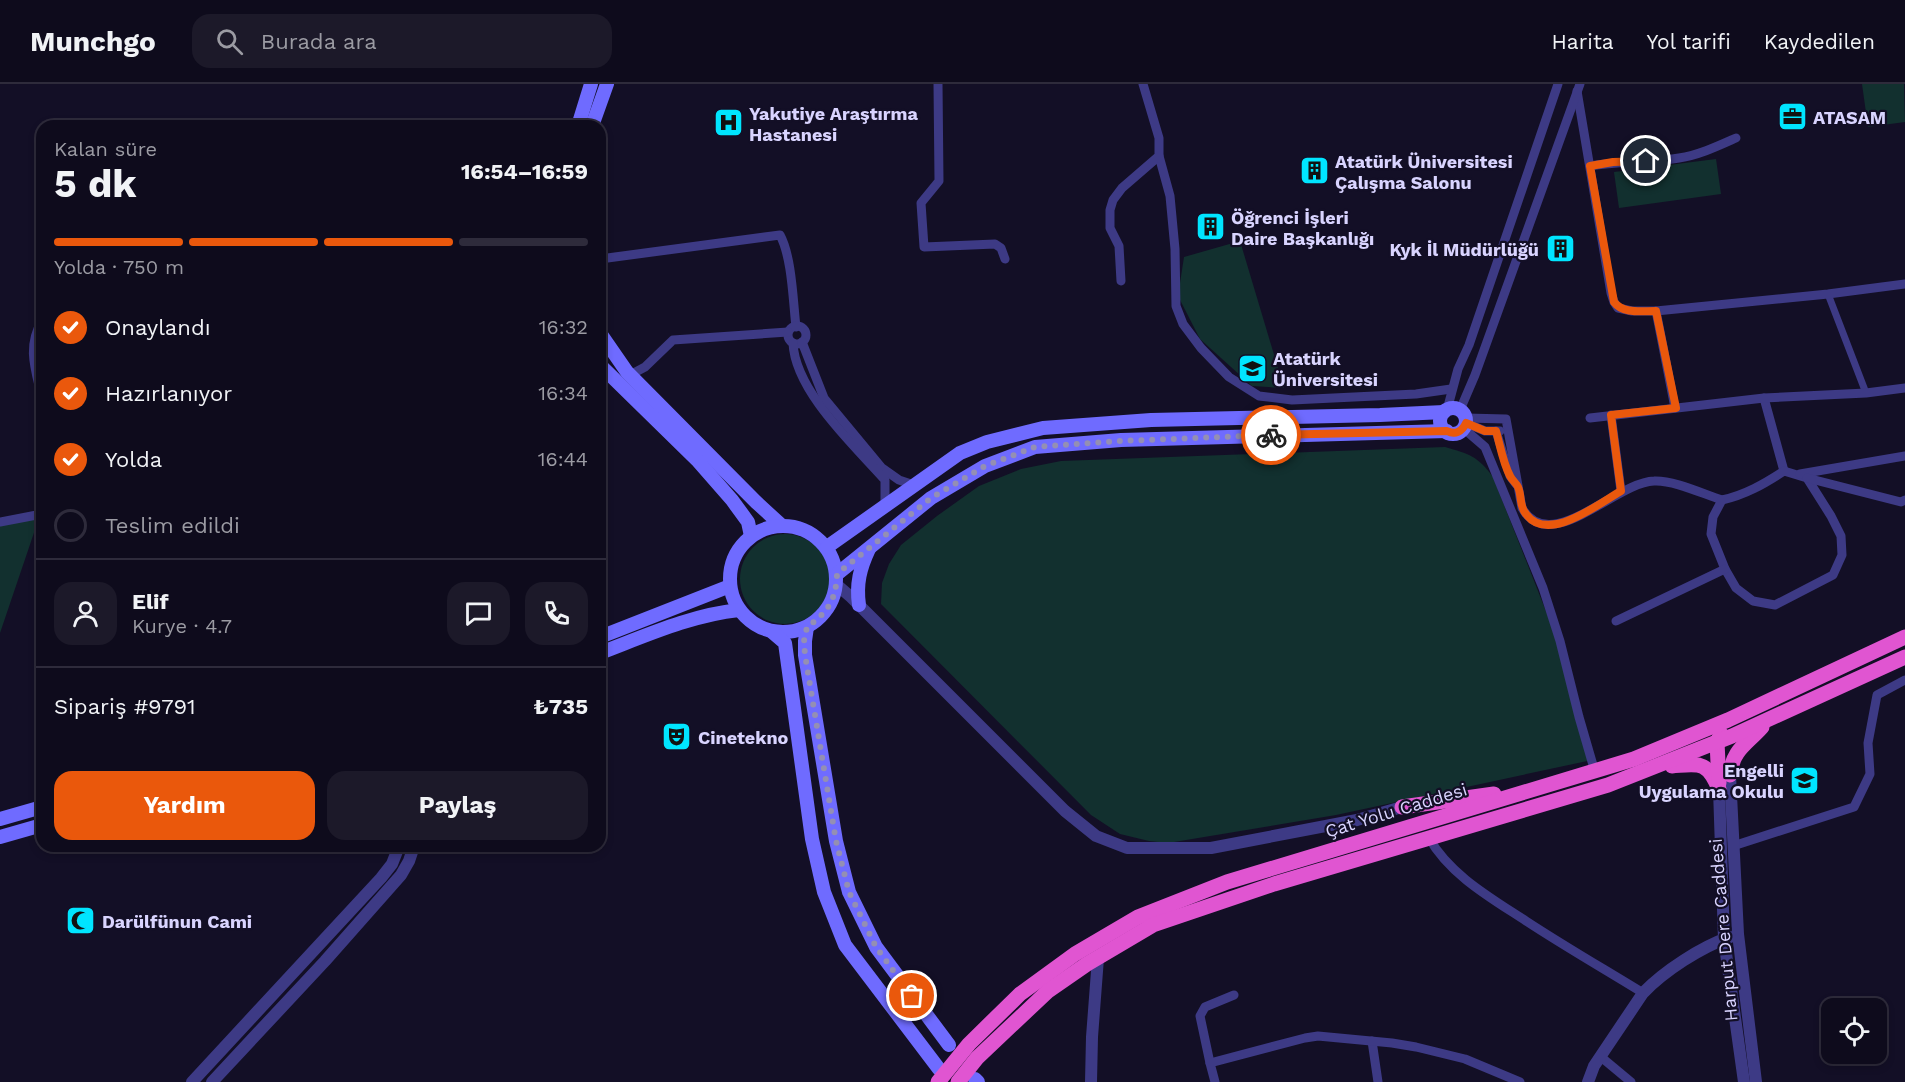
<!DOCTYPE html>
<html lang="tr">
<meta charset="utf-8">
<style>
body{margin:0;font-family:"Work Sans",sans-serif;background:#1c1929;color:#f1f3f6;height:100vh;display:flex;flex-direction:column;font-size:22px;white-space:nowrap}
*{box-sizing:border-box;margin:0}
p{font-size:20px;color:#9b9ba3}
.icon{flex:none;width:33px;height:33px;fill:none;stroke:currentColor;stroke-width:2;stroke-linecap:round;stroke-linejoin:round}
.map{position:relative;flex:1;overflow:hidden}
.details{position:absolute;left:36px;top:36px;width:570px;height:732px;display:flex;flex-direction:column;background:#0e0b1c;border-radius:18px;box-shadow:0 3px 9px #0003,0 0 0 2px #2e2b3b}
.details>*{flex:none}
.tools{position:absolute;left:1821px;top:914px;display:grid;gap:12px}
.tools a{display:grid;place-items:center;width:66px;height:66px;border-radius:12px;background:#0e0b1c;box-shadow:0 3px 9px #0003,0 0 0 2px #2e2b3b;font-size:30px}
.pin{position:absolute;display:grid;place-items:center;width:51px;height:51px;color:#fff;margin:-26px;border:3px solid #fff;border-radius:50%;box-shadow:0 2px 6px #0007}
.courier{position:absolute;display:grid;place-items:center;width:60px;height:60px;margin:-30px;border:4px solid #ea580c;border-radius:50%;background:#fff;color:#222;box-shadow:0 2px 8px #0007}
.head em{font-style:normal;font-weight:700}
.head div{display:flex;flex-direction:column-reverse}
.head{display:flex;align-items:center;justify-content:space-between;height:102px;padding:0 18px}
h1{font-size:39px;font-weight:700;line-height:45px}
.bar{display:grid;grid-template-columns:repeat(4,1fr);gap:9px 6px;align-content:center;height:72px;padding:0 18px}
.bar i{height:8px;border-radius:4px;background:#2e2b3b}
.bar .active{background:#ea580c}
.bar p{grid-column:span 4}
.line{display:flex;align-items:center;gap:15px;padding:0 18px;border-top:2px solid #2e2b3b}
.line div{flex:1}
.round{display:grid;place-items:center;flex:none;width:63px;height:63px;border-radius:18px;background:#1c1929}
ol{padding:0 18px;list-style:none}
li{display:flex;align-items:center;gap:18px;height:66px}
li p{margin-inline-start:auto}
li .icon{padding:6px;border-radius:50%;background:#ea580c;color:#fff;stroke-width:4}
li:last-child{color:#9b9ba3}
li i{width:33px;height:33px;border:3px solid #2e2b3b;border-radius:50%}
.action{display:flex;gap:12px;margin-top:auto;padding:12px 18px}
.action a{flex:1;height:69px;border-radius:18px;background:#ea580c;color:#fff;font-size:24px;font-weight:700;line-height:69px;text-align:center}
.action a+a{background:#1c1929;color:#f1f3f6}
header{display:flex;align-items:center;gap:36px;box-sizing:border-box;height:84px;padding:0 30px;background:#0e0b1c;border-bottom:2px solid #2e2b3b}
header strong{font-size:28px}
nav{display:flex;gap:33px;margin-inline-start:auto;font-size:21px}
.search{width:420px;height:54px;background:#1c1929;display:flex;align-items:center;gap:15px;box-sizing:border-box;padding:0 21px;border-radius:18px;color:#9b9ba3;font-size:22px}
.map>svg:first-child{display:block}
.green{fill:#12302f}
.lines{fill:none;stroke-linecap:round;stroke-linejoin:round}
.pedestrian{stroke:#3d3a85;stroke-width:7}
.minor{stroke:#3d3a85;stroke-width:9}
.tertiary{stroke:#3d3a85;stroke-width:12}
.secondary{stroke:#6f6bff;stroke-width:14}
.trunk{stroke:#e055d1;stroke-width:15}
.done{stroke:#948fb3;stroke-width:6;stroke-dasharray:0 10.8}
.route{stroke:#ea580c;stroke-width:8}
.labels{text-anchor:middle;dominant-baseline:central;stroke-width:4.5;stroke-linejoin:round;paint-order:stroke}
.poi-label{font-size:18px;font-weight:bold;fill:#d9d4ff;stroke:#130f26;text-anchor:start}
.street-label{font-size:18px;fill:#d9d4ff;stroke:#130f26}
</style>
<header>
<strong>Munchgo</strong>
<div class="search"><svg class="icon" aria-label="search" viewBox="0 0 24 24"><circle cx="10" cy="10" r="6"/><path d="M15 15l6 6"/></svg>Burada ara</div>
<nav><a>Harita</a><a>Yol tarifi</a><a>Kaydedilen</a></nav>
</header>
<div class="map">
<svg width="1905" height="998" viewBox="0 0 1905 998">
<rect width="100%" height="100%" fill="#130f26"/>
<g class="green">
<path d="M1862 0H1904L1905 38 1868 43Z"/>
<path d="M1716 75 1721 110 1619 124 1614 88Z"/>
<path d="M1240 157 1284 304 1252 302 1200 255 1178 212 1184 173Z"/>
<path d="M1445 363C1469 370 1478 372 1493 393L1551 540 1592 676 1336 731 1168 759 1149 757 1120 750 1091 731 881 520 882 499 889 480 901 461 937 432 979 402 1021 385 1061 377Z"/>
<path d="M40 431 0 549V438Z"/>
<circle cx="785" cy="495" r="45"/>
</g>
<g class="lines">
<path class="pedestrian" d="M1828 210 1866 309"/>
<g class="minor">
<path d="M938 0 939 97 921 119 924 163 995 160 1001 164 1005 175"/>
<path d="M1577 7 1611 209 1614 218 1618 224 1632 227H1656L1828 210 1905 200"/>
<path d="M1159 72 1170 112 1175 165 1176 222 1183 240 1201 264 1229 293 1259 312 1292 316 1416 310 1451 305"/>
<path d="M1590 82C1619 77 1649 79 1679 74 1699 71 1718 62 1736 54"/>
<path d="M600 175 780 151C792 173 793 217 796 243"/>
<path d="M1121 197 1119 162 1110 144V126L1113 116 1122 104 1159 72V54L1143 0"/>
<path d="M1656 227 1675 324"/>
<path d="M42 237C26 263 36 287 42 314"/>
<circle cx="797" cy="251" r="9"/>
<path d="M802 258 824 314 882 384 899 396 914 401"/>
<path d="M793 259C795 307 854 361 885 396V421"/>
<path d="M630 291 645 283 673 256 788 248"/>
<path d="M1764 314 1784 387"/>
<path d="M1447 326 1458 285 1469 261 1558 0"/>
<path d="M1460 326 1475 291 1580 0"/>
<path d="M1611 331 1621 407"/>
<path d="M1466 334 1506 335 1522 424C1550 473 1616 398 1654 397 1674 396 1703 410 1722 416"/>
<path d="M1590 334 1764 314 1866 309 1905 304"/>
<path d="M1466 339 1485 347H1500"/>
<path d="M1463 344 1485 363 1543 504 1560 557 1579 633 1595 688"/>
<path d="M1496 347 1510 392 1516 400"/>
<path d="M1784 387 1807 394 1831 432 1841 452 1842 471 1833 491 1775 521 1753 517 1736 504 1725 485 1711 450 1713 433 1722 416C1745 411 1764 400 1784 387Z"/>
<path d="M1800 390 1905 372"/>
<path d="M1807 394 1901 418 1905 416"/>
<path d="M0 438 42 430"/>
<path d="M1616 537 1725 485"/>
<path d="M1429 754C1450 791 1491 814 1526 837 1564 862 1604 885 1643 909"/>
<path d="M1733 762 1854 723 1870 690 1868 659 1877 611 1905 596"/>
<path d="M1372 957 1378 998"/>
<path d="M1601 973 1631 998"/>
<path d="M1210 979 1200 932 1205 923 1234 911"/>
<path d="M1215 998 1210 979 1305 954 1318 952 1392 959 1416 963 1465 975 1520 998"/>
</g>
<g class="tertiary">
<path d="M837 501 851 513 1065 727 1096 752 1127 764H1211L1357 736 1402 723"/>
<path d="M1730 691 1738 850 1756 998"/>
<path d="M1719 705 1724 855 1744 998"/>
<path d="M192 998 381 794 392 780 399 762"/>
<path d="M212 998 325 877 401 791 409 777 414 762"/>
<path d="M1091 998 1092 953 1098 874"/>
<path d="M1588 998 1594 982 1643 909C1664 887 1701 863 1730 853"/>
</g>
<g class="secondary">
<path d="M578 42 591 0"/>
<path d="M592 42 607 0"/>
<path d="M600 249 627 288 756 418 781 441"/>
<path d="M600 281 697 376 732 416 748 438 751 452"/>
<circle cx="1453" cy="337" r="13"/>
<circle cx="783" cy="495" r="53"/>
<path d="M827 463 960 369 987 358 1043 344 1151 336 1380 331 1444 328"/>
<path d="M837 490 931 414 985 382 1035 363 1121 356 1447 347"/>
<path d="M859 521C856 500 860 484 869 465"/>
<path d="M807 543 805 557V571L836 757 849 808 876 863 949 961"/>
<path d="M771 547 785 559 812 755 824 808 845 861 939 985"/>
<path d="M600 553 730 502"/>
<path d="M600 569C645 552 691 531 739 526"/>
<path d="M0 735 42 723"/>
<path d="M0 753 42 741"/>
<path d="M975 995 978 998"/>
</g>
<g class="trunk">
<path d="M1672 682C1699 680 1707 676 1719 705"/>
<path d="M1730 691C1732 666 1747 660 1762 643"/>
<path d="M1719 699 1717 658 1721 650"/>
<path d="M1402 723 1494 710"/>
<path d="M938 998 969 960 1020 910 1075 870 1138 833 1227 798 1634 675 1728 636 1905 553"/>
<path d="M958 998 977 974 1048 907 1087 880 1153 841 1274 800 1608 701 1732 652 1905 573"/>
</g>
</g>
<g class="lines">
<path class="done" d="M912 912 876 863 849 808 836 757 805 571 804 557 807 543C828 528 836 516 837 490L931 414 985 382 1035 363 1121 357 1271 351"/>
<path class="route" d="M1271 351 1447 347C1455 351 1462 348 1466 339L1485 347H1496C1500 361 1503 379 1510 392 1512 396 1516 399 1518 403 1522 412 1519 422 1526 430 1548 460 1598 420 1621 407L1611 331 1676 324 1656 227C1641 227 1623 230 1614 218L1590 82 1613 78 1646 77"/>
</g>
<defs>
<symbol id="office-square" viewBox="-11 -11 22 22"><rect x="-9" y="-9" width="18" height="18" rx="4" fill="#00e5ff" stroke="#130f26"/><path d="M-6-3h4V-5.5h4V-3h4V5H-6ZM-1-4.5V-3h2v-1.5ZM-6 0V1H6V0Z" fill="#111"/></symbol>
<symbol id="hospital-square" viewBox="-11 -11 22 22"><rect x="-9" y="-9" width="18" height="18" rx="4" fill="#00e5ff" stroke="#130f26"/><path d="M-5-5h3v3.5h4V-5h3V5h-3V1.5h-4V5h-3Z" fill="#111"/></symbol>
<symbol id="building-square" viewBox="-11 -11 22 22"><rect x="-9" y="-9" width="18" height="18" rx="4" fill="#00e5ff" stroke="#130f26"/><path d="M-4-6H4V6H1V3H-1V6H-4ZM-2.5-4.3h1.7v1.8h-1.7ZM.8-4.3h1.7v1.8H.8ZM-2.5-1h1.7V.8h-1.7ZM.8-1h1.7V.8H.8Z" fill="#111"/></symbol>
<symbol id="university-square" viewBox="-11 -11 22 22"><rect x="-9" y="-9" width="18" height="18" rx="4" fill="#00e5ff" stroke="#130f26"/><path d="M0-5L7-2L0 1L-7-2ZM-4 1L0 2.5L4 1V4Q0 6-4 4Z" fill="#111"/></symbol>
<symbol id="theatre-square" viewBox="-11 -11 22 22"><rect x="-9" y="-9" width="18" height="18" rx="4" fill="#00e5ff" stroke="#130f26"/><path d="M-5-5.5Q0-4 5-5.5V0Q5 5 0 6Q-5 5-5 0ZM-3.3-2.5H-1v1.5H-3.3ZM1-2.5H3.3v1.5H1ZM-2.8 1Q0 5.5 2.8 1Z" fill="#111"/></symbol>
<symbol id="school-square" viewBox="-11 -11 22 22"><rect x="-9" y="-9" width="18" height="18" rx="4" fill="#00e5ff" stroke="#130f26"/><path d="M0-5L7-2L0 1L-7-2ZM-4 1L0 2.5L4 1V4Q0 6-4 4Z" fill="#111"/></symbol>
<symbol id="mosque-square" viewBox="-11 -11 22 22"><rect x="-9" y="-9" width="18" height="18" rx="4" fill="#00e5ff" stroke="#130f26"/><path d="M3.5-4.9A6 6 0 1 0 3.5 4.9A5 5 0 1 1 3.5-4.9Z" fill="#111"/></symbol>
</defs>
<g fill-rule="evenodd">
<use href="#office-square" x="1776" y="16" width="33" height="33"/>
<use href="#hospital-square" x="712" y="22" width="33" height="33"/>
<use href="#building-square" x="1298" y="70" width="33" height="33"/>
<use href="#building-square" x="1194" y="126" width="33" height="33"/>
<use href="#building-square" x="1544" y="148" width="33" height="33"/>
<use href="#university-square" x="1236" y="268" width="33" height="33"/>
<use href="#theatre-square" x="660" y="636" width="33" height="33"/>
<use href="#school-square" x="1788" y="680" width="33" height="33"/>
<use href="#mosque-square" x="64" y="820" width="33" height="33"/>
</g>
<g class="labels">
<g class="poi-label">
<text x="749" y="29">Yakutiye Araştırma<tspan x="749" dy="21">Hastanesi</tspan></text>
<text x="1813" y="33">ATASAM</text>
<text x="1335" y="77">Atatürk Üniversitesi<tspan x="1335" dy="21">Çalışma Salonu</tspan></text>
<text x="1231" y="133">Öğrenci İşleri<tspan x="1231" dy="21">Daire Başkanlığı</tspan></text>
<text x="1539" y="165" text-anchor="end">Kyk İl Müdürlüğü</text>
<text x="1273" y="274">Atatürk<tspan x="1273" dy="21">Üniversitesi</tspan></text>
<text x="698" y="653">Cinetekno</text>
<text x="1784" y="686" text-anchor="end">Engelli<tspan x="1784" dy="21">Uygulama Okulu</tspan></text>
<text x="102" y="837">Darülfünun Cami</text>
</g>
<g class="street-label">
<text transform="translate(1396 726) rotate(-17)">Çat Yolu Caddesi</text>
<text transform="translate(1723 846) rotate(-95)">Harput Dere Caddesi</text>
</g>
</g>
</svg>
<div class="tools">
<a><svg class="icon" aria-label="locate" viewBox="0 0 24 24"><circle cx="12" cy="12" r="6"/><path d="M12 2v4M12 18v4M2 12h4M18 12h4"/></svg></a>
</div>
<div class="pin" style="left:912px;top:912px;background:#ea580c"><svg class="icon" aria-label="bag" viewBox="0 0 24 24"><path d="M5 8h14l-1 12H6zM9 8a3 3 0 0 1 6 0"/></svg></div>
<div class="pin" style="left:1646px;top:77px;background:#1f2937"><svg class="icon" aria-label="home" viewBox="0 0 24 24"><path d="M3 11l9-7 9 7M6 9v11h12V9"/></svg></div>
<div class="courier" style="left:1271px;top:351px"><svg class="icon" aria-label="bike" viewBox="0 0 24 24"><circle cx="6" cy="16" r="4"/><circle cx="18" cy="16" r="4"/><path d="M6 16l4-8h5l3 8M10 8l3 8H6M13 5h3"/></svg></div>
<section class="details">
<div class="head"><div><h1>5 dk</h1><p>Kalan süre</p></div><em>16:54–16:59</em></div>
<div class="bar"><i class="active"></i><i class="active"></i><i class="active"></i><i></i><p>Yolda · 750 m</p></div>
<ol>
<li><svg class="icon" aria-label="check" viewBox="0 0 24 24"><path d="M5 12l5 5 9-10"/></svg>Onaylandı<p>16:32</p></li>
<li><svg class="icon" aria-label="check" viewBox="0 0 24 24"><path d="M5 12l5 5 9-10"/></svg>Hazırlanıyor<p>16:34</p></li>
<li><svg class="icon" aria-label="check" viewBox="0 0 24 24"><path d="M5 12l5 5 9-10"/></svg>Yolda<p>16:44</p></li>
<li><i></i>Teslim edildi</li>
</ol>
<div class="line" style="height:108px"><a class="round"><svg class="icon" aria-label="person" viewBox="0 0 24 24"><circle cx="12" cy="8" r="4"/><path d="M4 21q1-7 8-7t8 7"/></svg></a><div><b>Elif</b><p>Kurye · 4.7</p></div><a class="round"><svg class="icon" aria-label="chat" viewBox="0 0 24 24"><path d="M4 5h16v11H9l-5 4z"/></svg></a><a class="round"><svg class="icon" aria-label="phone" viewBox="0 0 24 24"><path d="M5 4h4l2 5-3 2q2 4 5 5l2-3 5 2v4C11 20 4 13 5 4z"/></svg></a></div>
<div class="line" style="height:78px"><div>Sipariş #9791</div><b>₺735</b></div>
<div class="action"><a>Yardım</a><a>Paylaş</a></div>
</section>
</div>
